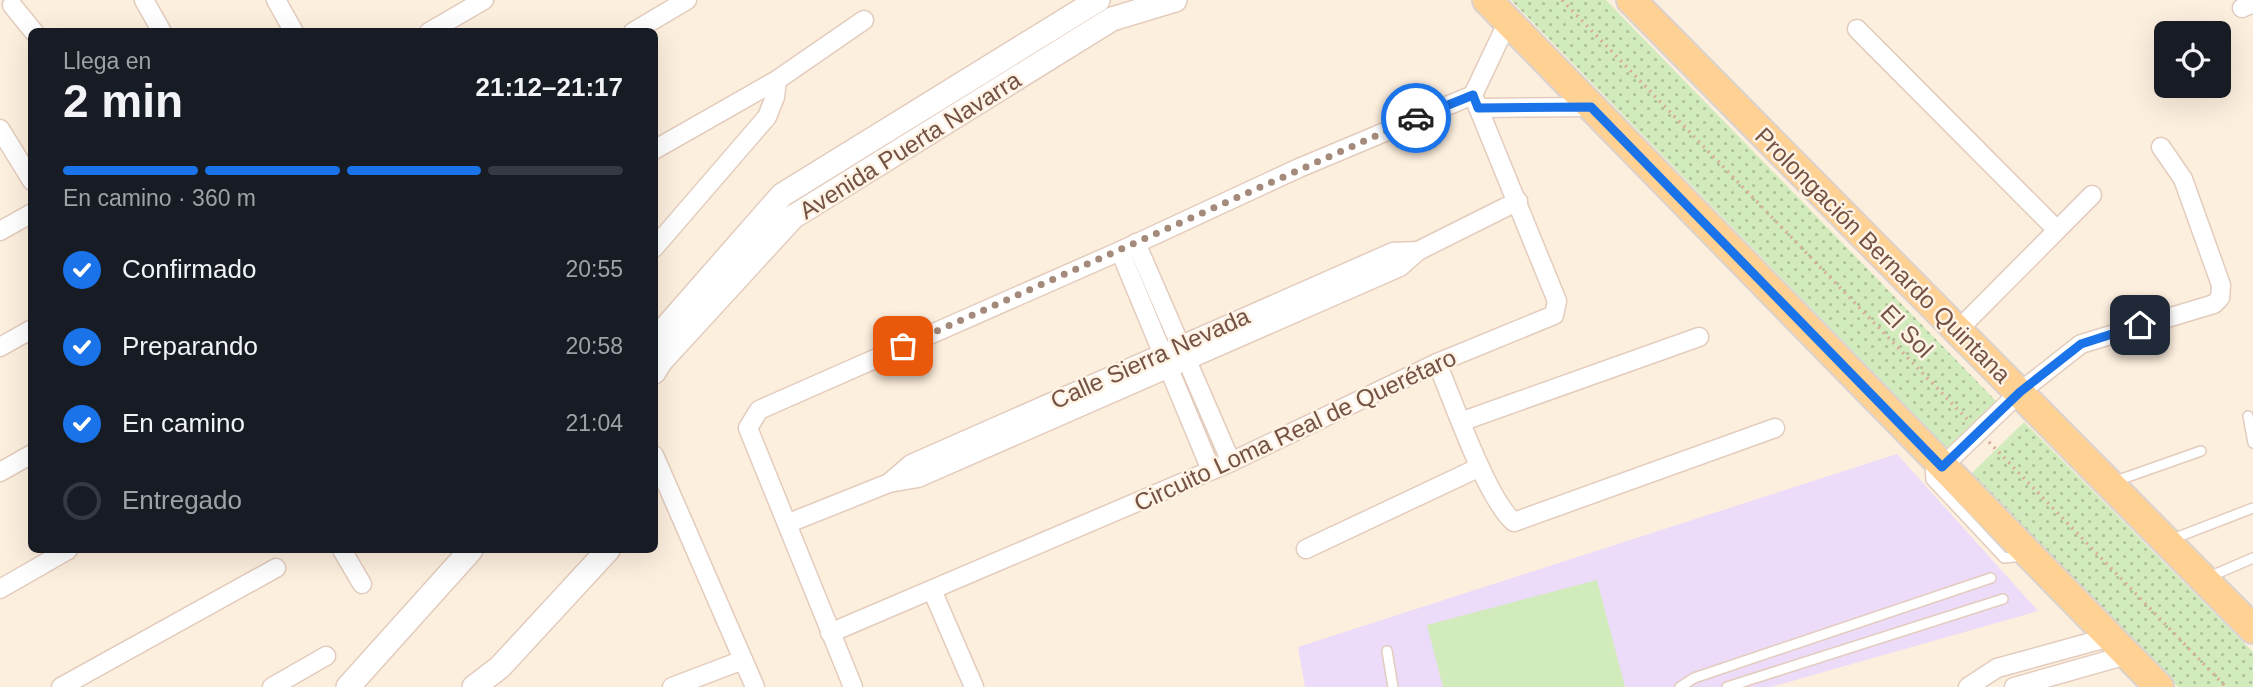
<!DOCTYPE html>
<html lang="es">
<meta charset="utf-8">
<style>
body{margin:0;font-family:Helvetica,sans-serif;background:#242831;color:#f1f3f6;height:100vh;display:flex;flex-direction:column;font-size:26px;white-space:nowrap}
*{box-sizing:border-box;margin:0}
p{font-size:23px;color:#9ea1a6}
.icon{flex:none;width:38px;height:38px;fill:none;stroke:currentColor;stroke-width:2;stroke-linecap:round;stroke-linejoin:round}
.map{position:relative;flex:1;overflow:hidden}
.drawer{position:absolute;left:28px;top:28px;width:630px;height:525px;display:flex;flex-direction:column;background:#171b24;border-radius:10px;box-shadow:0 7px 28px #0002}
.drawer>*{flex:none}
.buttons{position:absolute;left:2154px;top:21px;display:grid;gap:14px}
.buttons a{display:grid;place-items:center;width:77px;height:77px;border-radius:10px;background:#171b24;box-shadow:0 7px 28px #0002;font-size:35px}
.pin{position:absolute;display:grid;place-items:center;width:60px;height:60px;color:#fff;margin:-30px;border-radius:14px;box-shadow:0 4px 10px #0006}
.courier{position:absolute;display:grid;place-items:center;width:70px;height:70px;margin:-35px;border:5px solid #1a73e8;border-radius:50%;background:#fff;color:#222;box-shadow:0 2px 9px #0007}
.summary em{font-style:normal;font-weight:700}
.summary div{display:flex;flex-direction:column-reverse}
.summary{display:flex;align-items:center;justify-content:space-between;height:119px;padding:0 35px}
h1{font-size:46px;font-weight:700;line-height:52px}
.bar{display:grid;grid-template-columns:repeat(4,1fr);gap:10px 7px;align-content:center;height:84px;padding:0 35px}
.bar i{height:9px;border-radius:5px;background:#363941}
.bar .current{background:#1a73e8}
.bar p{grid-column:span 4}
ol{padding:0 35px;list-style:none}
li{display:flex;align-items:center;gap:21px;height:77px}
li p{margin-inline-start:auto}
li .icon{padding:7px;border-radius:50%;background:#1a73e8;color:#fff;stroke-width:4}
li:last-child{color:#9ea1a6}
li i{width:38px;height:38px;border:4px solid #363941;border-radius:50%}
.map>svg:first-child{display:block}
.education{fill:#ecdbf9}
.green{fill:url(#green-dots)}
.pitch{fill:#d2ebbc}
.lines{fill:none;stroke-linecap:round;stroke-linejoin:round}
.service-casing{stroke:#e3ccbd;stroke-width:12}
.minor-casing{stroke:#e3ccbd;stroke-width:21}
.tertiary-casing{stroke:#e3ccbd;stroke-width:26}
.primary-casing{stroke:#dbd2cf;stroke-width:32}
.path{stroke:#d8ad98;stroke-width:3.5;stroke-dasharray:2 5;stroke-linecap:butt}
.service{stroke:#fff;stroke-width:9}
.minor{stroke:#fff;stroke-width:18}
.tertiary{stroke:#fff;stroke-width:23}
.primary{stroke:#ffd193;stroke-width:28}
.done{stroke:#a48a7b;stroke-width:7;stroke-dasharray:0 12.6}
.route{stroke:#1a73e8;stroke-width:9}
.labels{text-anchor:middle;dominant-baseline:central;stroke-width:5;stroke-linejoin:round;paint-order:stroke}
.street-label{font-size:24px;fill:#745345;stroke:#fff3e5}
</style>
<div class="map">
<svg width="2253" height="687" viewBox="0 0 2253 687">
<defs>
<pattern id="green-dots" width="8" height="8" patternUnits="userSpaceOnUse" patternTransform="scale(1.75)"><rect width="8" height="8" fill="#d2ebbc"/><path d="M2 2h.1M6 6h.1" fill="none" stroke="#afc19b" stroke-width="1.8" stroke-linecap="round"/></pattern>
</defs>
<rect width="100%" height="100%" fill="#fdefde"/>
<path class="education" d="M1897 454 2038 611 1771 687H1305L1298 647Z"/>
<g class="green">
<path d="M1511 0H1606L1997 402 1948 449Z"/>
<path d="M2024 422 2253 652V687H2178L1970 475Z"/>
</g>
<path class="pitch" d="M1597 580 1625 687H1443L1427 625Z"/>
<g class="lines">
<defs>
<g id="service">
<path d="M2248 416 2253 443"/>
<path d="M1930 463 1931 480 2004 558 2023 556"/>
<path d="M2113 482 2201 451"/>
<path d="M2170 540 2253 508"/>
<path d="M2209 577 2253 558"/>
<path d="M1387 651 1393 687"/>
<path d="M1680 687 1694 678 1991 578"/>
<path d="M1727 687 2003 599"/>
</g>
<g id="minor">
<path d="M144 0 162 32"/>
<path d="M276 0 294 32"/>
<path d="M12 5 34 32"/>
<path d="M2242 8 2253 3"/>
<path d="M1857 29 2056 229"/>
<path d="M429 32 484 0"/>
<path d="M633 32 687 0"/>
<path d="M1478 108 1591 107"/>
<path d="M0 129 32 181"/>
<path d="M654 150 777 80 864 20"/>
<path d="M0 231 32 213"/>
<path d="M1136 243 1231 462"/>
<path d="M654 248 767 117 775 97 777 80"/>
<path d="M1120 251 1211 470"/>
<path d="M1957 331 2092 195"/>
<path d="M0 347 32 329"/>
<path d="M1437 363C1453 400 1487 500 1514 522L1775 428"/>
<path d="M1463 421 1699 337"/>
<path d="M654 455 755 687"/>
<path d="M1942 467 2020 392 2081 344 2214 304 2220 298 2221 285 2183 179 2161 147"/>
<path d="M0 472 32 454"/>
<path d="M889 483 911 464 1393 252 1418 251"/>
<path d="M789 523 889 483 918 478 1400 267 1418 251 1518 201"/>
<path d="M1306 549 1480 467"/>
<path d="M342 550 362 584"/>
<path d="M0 589 68 550"/>
<path d="M932 590 974 687"/>
<path d="M830 633 1231 462 1437 363 1554 315 1557 301 1473 95"/>
<path d="M61 687 276 568"/>
<path d="M272 687 326 656"/>
<path d="M672 687 743 660"/>
<path d="M853 687 748 428 759 410 1120 251 1299 168 1473 95 1508 21"/>
<path d="M1968 687 1997 668 2110 637"/>
<path d="M2014 687 2127 655"/>
</g>
<g id="tertiary">
<path d="M654 341 782 195 1098 0"/>
<path d="M654 372 660 362 793 217 1112 19 1175 0"/>
<path d="M348 687 471 550"/>
<path d="M474 687 500 667 608 550"/>
</g>
<g id="primary">
<path d="M1487 0 2159 687"/>
<path d="M1631 0 2253 629"/>
</g>
</defs>
<use href="#service" class="service-casing"/>
<use href="#minor" class="minor-casing"/>
<use href="#tertiary" class="tertiary-casing"/>
<use href="#primary" class="primary-casing"/>
<g class="path">
<path d="M1562 0 1967 419"/>
<path d="M1989 442 2226 687"/>
</g>
<use href="#service" class="service"/>
<use href="#minor" class="minor"/>
<use href="#tertiary" class="tertiary"/>
<use href="#primary" class="primary"/>
</g>
<g class="lines">
<path class="done" d="M903 346 1416 118"/>
<path class="route" d="M1416 118 1473 95 1478 108 1591 107 1942 467 2020 392 2081 344 2140 325"/>
</g>
<g class="labels">
<g class="street-label">
<text transform="translate(910 145) rotate(-32)">Avenida Puerta Navarra</text>
<text transform="translate(1883 255) rotate(45)">Prolongación Bernardo Quintana</text>
<text transform="translate(1907 331) rotate(46)">El Sol</text>
<text transform="translate(1150 358) rotate(-24)">Calle Sierra Nevada</text>
<text transform="translate(1295 430) rotate(-25)">Circuito Loma Real de Querétaro</text>
</g>
</g>
</svg>
<div class="buttons">
<a><svg class="icon" aria-label="locate" viewBox="0 0 24 24"><circle cx="12" cy="12" r="6"/><path d="M12 2v4M12 18v4M2 12h4M18 12h4"/></svg></a>
</div>
<div class="pin" style="left:903px;top:346px;background:#ea580c"><svg class="icon" aria-label="bag" viewBox="0 0 24 24"><path d="M5 8h14l-1 12H6zM9 8a3 3 0 0 1 6 0"/></svg></div>
<div class="pin" style="left:2140px;top:325px;background:#1f2937"><svg class="icon" aria-label="home" viewBox="0 0 24 24"><path d="M3 11l9-7 9 7M6 9v11h12V9"/></svg></div>
<div class="courier" style="left:1416px;top:118px"><svg class="icon" aria-label="car" viewBox="0 0 24 24"><path d="M5 17H2v-5l4-1 3-4h7l3 4 3 1v5h-3M9 17h6M6 11h13"/><circle cx="7" cy="17" r="2"/><circle cx="17" cy="17" r="2"/></svg></div>
<section class="drawer">
<div class="summary"><div><h1>2 min</h1><p>Llega en</p></div><em>21:12–21:17</em></div>
<div class="bar"><i class="current"></i><i class="current"></i><i class="current"></i><i></i><p>En camino · 360 m</p></div>
<ol>
<li><svg class="icon" aria-label="check" viewBox="0 0 24 24"><path d="M5 12l5 5 9-10"/></svg>Confirmado<p>20:55</p></li>
<li><svg class="icon" aria-label="check" viewBox="0 0 24 24"><path d="M5 12l5 5 9-10"/></svg>Preparando<p>20:58</p></li>
<li><svg class="icon" aria-label="check" viewBox="0 0 24 24"><path d="M5 12l5 5 9-10"/></svg>En camino<p>21:04</p></li>
<li><i></i>Entregado</li>
</ol>
</section>
</div>
